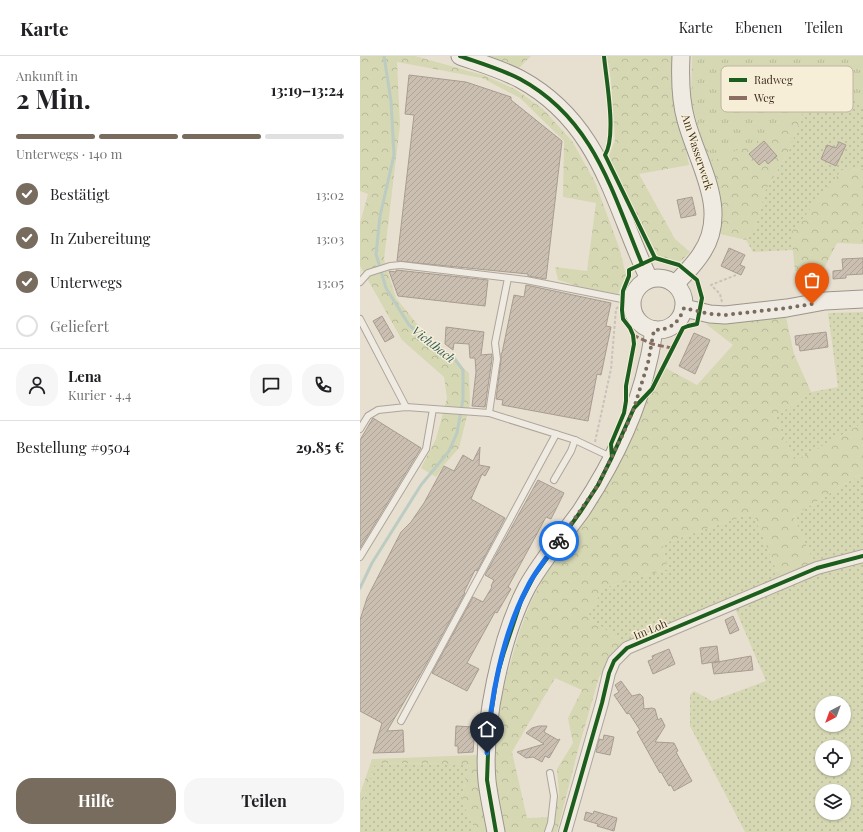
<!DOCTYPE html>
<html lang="de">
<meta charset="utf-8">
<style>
body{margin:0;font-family:"Playfair Display",serif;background:#f6f6f6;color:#202124;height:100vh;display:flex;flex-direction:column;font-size:15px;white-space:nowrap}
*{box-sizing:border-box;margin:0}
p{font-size:13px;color:#757577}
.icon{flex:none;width:22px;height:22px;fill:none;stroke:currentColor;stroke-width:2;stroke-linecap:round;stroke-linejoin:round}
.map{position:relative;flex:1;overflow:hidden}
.drawer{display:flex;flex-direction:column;background:#fff;width:360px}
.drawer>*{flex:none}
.needle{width:26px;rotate:221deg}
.controls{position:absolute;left:455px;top:640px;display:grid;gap:8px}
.controls a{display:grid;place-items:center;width:36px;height:36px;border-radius:50%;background:#fff;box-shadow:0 1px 3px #0004;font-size:20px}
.pin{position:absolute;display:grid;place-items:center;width:34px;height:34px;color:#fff;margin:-41px -17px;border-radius:50% 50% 50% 0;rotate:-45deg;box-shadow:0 0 4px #0007}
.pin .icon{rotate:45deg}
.courier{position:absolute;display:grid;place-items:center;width:40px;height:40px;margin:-20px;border:3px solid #1a73e8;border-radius:50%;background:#fff;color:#222;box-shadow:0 1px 5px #0007}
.summary em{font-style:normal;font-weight:700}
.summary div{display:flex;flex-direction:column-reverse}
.summary{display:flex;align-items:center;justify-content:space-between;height:68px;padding:0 16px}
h1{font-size:26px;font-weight:700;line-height:30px}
.bar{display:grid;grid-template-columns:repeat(4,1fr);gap:6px 4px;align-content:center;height:48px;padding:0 16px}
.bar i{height:5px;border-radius:3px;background:#e0e0e0}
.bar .active{background:#786c5e}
.bar p{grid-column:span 4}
.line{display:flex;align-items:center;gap:10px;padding:0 16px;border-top:1px solid #e0e0e0}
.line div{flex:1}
.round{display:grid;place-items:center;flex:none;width:42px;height:42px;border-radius:16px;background:#f6f6f6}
ol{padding:0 16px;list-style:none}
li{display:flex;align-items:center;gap:12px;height:44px}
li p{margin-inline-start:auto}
li .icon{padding:4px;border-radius:50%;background:#786c5e;color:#fff;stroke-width:4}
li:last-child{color:#757577}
li i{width:22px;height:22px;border:2px solid #e0e0e0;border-radius:50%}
.primary-button{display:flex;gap:8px;margin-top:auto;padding:8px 16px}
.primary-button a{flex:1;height:46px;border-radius:16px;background:#786c5e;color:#fff;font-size:16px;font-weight:700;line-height:46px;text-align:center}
.primary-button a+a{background:#f6f6f6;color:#202124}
header{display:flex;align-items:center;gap:24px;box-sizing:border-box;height:56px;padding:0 20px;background:#fff;border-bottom:1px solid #e0e0e0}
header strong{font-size:19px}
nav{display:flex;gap:22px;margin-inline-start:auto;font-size:14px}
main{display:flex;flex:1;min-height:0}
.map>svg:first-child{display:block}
.grass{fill:url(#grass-dots);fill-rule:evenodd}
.forest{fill:url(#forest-crowns);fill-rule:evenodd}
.park{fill:url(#park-tufts)}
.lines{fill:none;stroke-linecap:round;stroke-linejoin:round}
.stream{stroke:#bcccc2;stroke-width:3}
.building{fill:url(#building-hatch);stroke:#a89c90}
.service-casing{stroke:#ada599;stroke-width:8}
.minor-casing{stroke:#ada599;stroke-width:14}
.secondary-casing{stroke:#9c958a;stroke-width:19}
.path{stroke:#c8c2b9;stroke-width:2;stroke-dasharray:3 2;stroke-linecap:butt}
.service{stroke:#efebe3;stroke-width:6}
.minor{stroke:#efebe3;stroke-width:12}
.secondary{stroke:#efebe3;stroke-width:17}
.quiet{stroke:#8d6e63;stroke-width:3;stroke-dasharray:6 3;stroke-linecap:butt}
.cycleway-casing{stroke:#f7eed8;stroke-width:6}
.cycleway{stroke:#1b5e20;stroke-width:4}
.done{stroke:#786c5e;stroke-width:4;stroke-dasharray:0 7.2}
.route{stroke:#1a73e8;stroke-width:5}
.labels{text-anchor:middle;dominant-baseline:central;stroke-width:3;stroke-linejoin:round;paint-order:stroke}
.street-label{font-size:11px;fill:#3d2e20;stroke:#f7eed8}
.water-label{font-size:12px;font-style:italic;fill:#2f5d5a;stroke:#f7eed8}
.key{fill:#f7eed8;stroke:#bfb4a1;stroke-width:1}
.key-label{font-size:11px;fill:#3d2e20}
</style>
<header>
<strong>Karte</strong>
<nav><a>Karte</a><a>Ebenen</a><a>Teilen</a></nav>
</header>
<main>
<section class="drawer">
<div class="summary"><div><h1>2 Min.</h1><p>Ankunft in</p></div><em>13:19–13:24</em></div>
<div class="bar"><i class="active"></i><i class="active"></i><i class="active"></i><i></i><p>Unterwegs · 140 m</p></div>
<ol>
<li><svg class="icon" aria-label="check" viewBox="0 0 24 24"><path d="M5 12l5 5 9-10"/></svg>Bestätigt<p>13:02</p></li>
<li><svg class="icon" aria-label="check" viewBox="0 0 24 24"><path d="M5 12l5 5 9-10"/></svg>In Zubereitung<p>13:03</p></li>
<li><svg class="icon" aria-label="check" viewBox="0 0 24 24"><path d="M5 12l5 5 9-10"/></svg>Unterwegs<p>13:05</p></li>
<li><i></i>Geliefert</li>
</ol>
<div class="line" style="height:72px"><a class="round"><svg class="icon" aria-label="person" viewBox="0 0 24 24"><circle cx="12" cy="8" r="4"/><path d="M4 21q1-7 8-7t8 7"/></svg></a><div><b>Lena</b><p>Kurier · 4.4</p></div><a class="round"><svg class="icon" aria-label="chat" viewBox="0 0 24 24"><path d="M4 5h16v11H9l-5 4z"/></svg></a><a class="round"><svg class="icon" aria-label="phone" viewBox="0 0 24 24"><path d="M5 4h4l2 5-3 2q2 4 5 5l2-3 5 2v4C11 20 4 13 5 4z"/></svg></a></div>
<div class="line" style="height:52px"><div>Bestellung #9504</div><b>29.85 €</b></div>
<div class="primary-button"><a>Hilfe</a><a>Teilen</a></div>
</section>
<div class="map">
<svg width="503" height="776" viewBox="0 0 503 776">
<defs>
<pattern id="grass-dots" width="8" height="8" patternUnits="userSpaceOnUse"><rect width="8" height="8" fill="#d6d7b3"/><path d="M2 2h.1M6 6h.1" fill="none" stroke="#b9b99a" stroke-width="1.8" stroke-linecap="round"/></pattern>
<pattern id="forest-crowns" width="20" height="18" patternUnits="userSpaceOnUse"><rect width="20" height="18" fill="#d6d7b3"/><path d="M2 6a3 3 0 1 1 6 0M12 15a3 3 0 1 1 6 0" fill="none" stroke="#b9b99a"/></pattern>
<pattern id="park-tufts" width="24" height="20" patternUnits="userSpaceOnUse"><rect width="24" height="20" fill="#d6d7b3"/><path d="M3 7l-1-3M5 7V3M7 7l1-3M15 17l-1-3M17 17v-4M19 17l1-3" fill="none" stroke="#b9b99a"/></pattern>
<pattern id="building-hatch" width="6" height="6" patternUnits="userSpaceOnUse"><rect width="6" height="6" fill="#cbbfb2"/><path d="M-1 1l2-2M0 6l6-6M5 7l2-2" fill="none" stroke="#afa499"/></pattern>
</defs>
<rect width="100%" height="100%" fill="#e7e0d1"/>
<g class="grass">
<path d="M452 33 498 37 503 35V113L482 114 432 177 433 194 393 196 386 184 396 170 405 135 428 97Z"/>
<path d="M503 256V367L435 406 415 361 451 336 478 331 468 257Z"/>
<path d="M503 417V495L455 509 433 460Z"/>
<path d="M393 457 420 523 265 589 228 560 243 532 308 513 302 488Z"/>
<path d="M503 505V776H385L330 670V639L334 635 352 645 406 625 374 550 467 513ZM462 647H484V669H462ZM462 691H484V713H462ZM462 735H484V757H462Z"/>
<path d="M15 707 108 708 102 745 116 776H0V754Z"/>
</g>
<g class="forest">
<path d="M0 0H55L123 19 155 33 183 53 212 85 235 126 260 194 266 220 258 238 225 232 198 224 195 211 227 215 236 147 203 141 204 85 160 42 122 22 37 6 40 69 24 203 36 242 66 279 109 317 110 348 99 392 84 409 76 421 61 412 76 383 87 342 84 321 42 284 0 210V167L8 138 0 135Z"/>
<path d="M121 0H171L159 12Z"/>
<path d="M247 0H316V43L329 109 279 118 315 183 330 196 320 206 298 200 253 111 249 99 255 84 251 25Z"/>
<path d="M332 0H503L498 37 452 33 428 97 405 135 396 170 386 184 360 178 361 144 345 97 331 44Z"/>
<path d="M503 113V188L477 187 462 216 435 215 431 177 482 114Z"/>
<path d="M426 261 434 298 451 336 415 361 435 405 503 367V417L433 460 455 509 420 523 393 457 302 488 308 513 243 532 228 560 265 589 239 621 218 694 197 776H142L135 724 136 671 146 622 160 574 170 548 182 524 227 461 260 405 280 355 304 311 337 329 373 289 346 268ZM195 622 222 634 208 662 213 687 197 713 199 738 194 761 167 762 152 696Z"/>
<path d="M117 699 119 724 130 776H116L102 745 108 708 15 707 0 754V738L12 703Z"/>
</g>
<path class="park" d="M335 0H503V48L446 25 428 71 353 105C338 73 327 36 335 0Z"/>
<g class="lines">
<path class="stream" d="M0 532 12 507 61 429 89 395 97 377 103 343V314L94 302 62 280 49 269 26 232 16 198 20 160 34 99 31 45 24 0"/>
</g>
<g class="building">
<path d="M49 19 106 26 151 41V44L202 85 186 223 168 220V218L37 205 54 59 45 58Z"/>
<path d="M404 85 417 100 408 108 405 104 399 109 389 98Z"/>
<path d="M479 86 486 89 476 110 461 103 467 89 476 92Z"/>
<path d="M332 141 336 159 321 162 317 144Z"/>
<path d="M369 192 385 199 380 209 385 211 381 219 361 210Z"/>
<path d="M503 202V218L486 219V222L473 223V215L483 214 482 203Z"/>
<path d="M36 214 128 224 125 250 38 240 29 215 36 216Z"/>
<path d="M166 229 251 247 246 270 251 271 241 319 237 318 228 365 142 349 143 344 136 343 141 304V297H142L154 239 164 241Z"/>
<path d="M22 260 34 281 25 286 13 265Z"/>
<path d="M86 271 124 276 121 299 132 298V303L125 351 112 350 116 316 115 302H110L109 288 94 287 93 294 85 288Z"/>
<path d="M466 276 468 291 440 295 439 289H436L435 280Z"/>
<path d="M334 277 350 284 335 318 319 310Z"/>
<path d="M13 362 61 392 0 492V384Z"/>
<path d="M120 391 119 409 130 411 125 420 122 418 111 443 145 462 117 515 115 514 104 536 105 537 64 612 27 675 43 674 44 696 13 697 22 667 0 655V564L7 542 41 476 51 466 64 447 84 410 94 415 103 399 113 405Z"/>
<path d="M178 424 204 437 191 463 186 461 148 531 151 533 137 557 135 556 107 607 119 613 107 635 72 617 113 541 123 546 132 531 131 530 134 524 125 519Z"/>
<path d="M373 560 379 574 370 578 365 564Z"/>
<path d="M357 590 359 605 342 608 340 592Z"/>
<path d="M309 593 315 608 293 618 288 605 293 603 292 600Z"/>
<path d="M391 600 393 614 354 618 352 607Z"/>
<path d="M261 625 272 640 280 638 283 641 284 653 292 652 295 653 298 664 301 662 305 670 295 686 314 687 318 695 316 696 332 725 314 735 311 729 309 730 301 716 300 717 277 676 280 674 269 657 267 658 254 639 259 636 255 629Z"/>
<path d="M96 670 115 671 113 696 98 697V690H95Z"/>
<path d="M179 670H187L184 676 198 684 200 683 189 702 185 700 182 706 173 701 166 702 157 696 184 688 166 677 172 672Z"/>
<path d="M244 679 254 681 250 699 236 696 239 683 243 684Z"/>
<path d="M234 755 257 762 254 775 237 770 238 768 224 764 226 756 233 758Z"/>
</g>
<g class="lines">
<defs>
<g id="service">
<path d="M0 226 8 217 30 210 41 209 166 224 272 245"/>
<path d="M0 263 46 351"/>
<path d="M129 357 137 303 135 287 148 222"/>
<path d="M0 373 8 360 18 354 46 351 129 357 215 384 251 401"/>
<path d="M194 424 211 395 215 384"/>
<path d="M0 501 66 393 73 353"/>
<path d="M41 665 196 378"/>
<path d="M188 776 191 767 194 740 190 717"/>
</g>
<path id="minor" d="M205 776 242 647 249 617 254 605 267 592 457 512 503 500"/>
<g id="secondary">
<path d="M100 0C120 7 141 13 160 23 241 67 253 147 289 223"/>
<circle cx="298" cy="248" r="26"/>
<path d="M315 228C324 219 334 209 341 198 371 155 337 107 326 64 320 43 320 21 321 0"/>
<path d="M324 252 350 258 365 259 427 252 465 245 503 243"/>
<path d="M136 776C133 759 129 742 127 725 122 670 141 580 167 531 182 504 203 480 221 455 250 411 277 358 288 306 291 296 292 285 294 274"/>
</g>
</defs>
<use href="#service" class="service-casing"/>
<use href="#minor" class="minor-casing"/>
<use href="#secondary" class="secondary-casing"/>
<g class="path">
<path d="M362 246 360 238 351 229 376 219"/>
<path d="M235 386 251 313 256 253 258 251"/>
</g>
<use href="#service" class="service"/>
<use href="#minor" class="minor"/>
<use href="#secondary" class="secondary"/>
<path class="quiet" d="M273 279 292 288 312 292"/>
<defs>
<g id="cycleway">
<path d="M100 0C120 7 141 13 160 23 234 63 252 136 282 208"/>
<path d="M244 0C246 23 257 80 245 99L295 202"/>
<path d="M136 776 127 724 129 671 137 620 144 596 161 545 174 520 221 455 238 429 252 401 274 352 292 333 323 272 328 270 337 268 342 242 337 224 319 209 295 202 269 214V220L263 235 262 254 263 263 270 272 273 279 274 288 266 330V345L264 357 251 388 252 401"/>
<path d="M205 776 242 647 249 617 254 605 267 592 457 512 503 500"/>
</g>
</defs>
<use href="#cycleway" class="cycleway-casing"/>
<use href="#cycleway" class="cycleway"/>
</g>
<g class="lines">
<path class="done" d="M199 485 238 429 264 376 274 352 288 307 294 274C310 274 319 267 324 252L350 258 365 259 427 252 452 248"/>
<path class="route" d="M127 697C130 644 142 580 167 532 175 515 188 500 199 485"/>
</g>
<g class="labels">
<g class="street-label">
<text transform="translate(338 96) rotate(72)">Am Wasserwerk</text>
<text transform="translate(290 573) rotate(-23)">Im Loh</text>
</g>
<g class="water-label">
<text transform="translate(74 288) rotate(38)">Vichtbach</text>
</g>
</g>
<rect x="361" y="10" width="132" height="46" rx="6" class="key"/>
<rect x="369" y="22" width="18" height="4" fill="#1b5e20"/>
<rect x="369" y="40" width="18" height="4" fill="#8d6e63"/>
<g class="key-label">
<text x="394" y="28">Radweg</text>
<text x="394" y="46">Weg</text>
</g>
</svg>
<div class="controls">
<a><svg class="needle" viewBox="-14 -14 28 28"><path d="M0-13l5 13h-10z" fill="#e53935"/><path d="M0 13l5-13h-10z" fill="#757577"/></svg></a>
<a><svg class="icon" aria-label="locate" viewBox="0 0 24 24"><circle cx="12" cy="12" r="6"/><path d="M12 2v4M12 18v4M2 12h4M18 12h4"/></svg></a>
<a><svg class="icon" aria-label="layers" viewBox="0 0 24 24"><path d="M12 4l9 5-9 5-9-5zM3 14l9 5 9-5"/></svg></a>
</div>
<div class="pin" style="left:452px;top:248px;background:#ea580c"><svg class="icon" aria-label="bag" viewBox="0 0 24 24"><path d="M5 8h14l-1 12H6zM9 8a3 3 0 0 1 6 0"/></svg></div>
<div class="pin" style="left:127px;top:697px;background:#1f2937"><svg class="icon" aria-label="home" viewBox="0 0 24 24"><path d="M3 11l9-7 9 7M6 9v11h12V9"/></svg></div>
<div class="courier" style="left:199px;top:485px"><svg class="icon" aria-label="bike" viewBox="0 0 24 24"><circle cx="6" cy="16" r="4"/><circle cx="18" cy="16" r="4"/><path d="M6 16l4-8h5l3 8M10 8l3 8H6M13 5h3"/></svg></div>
</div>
</main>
